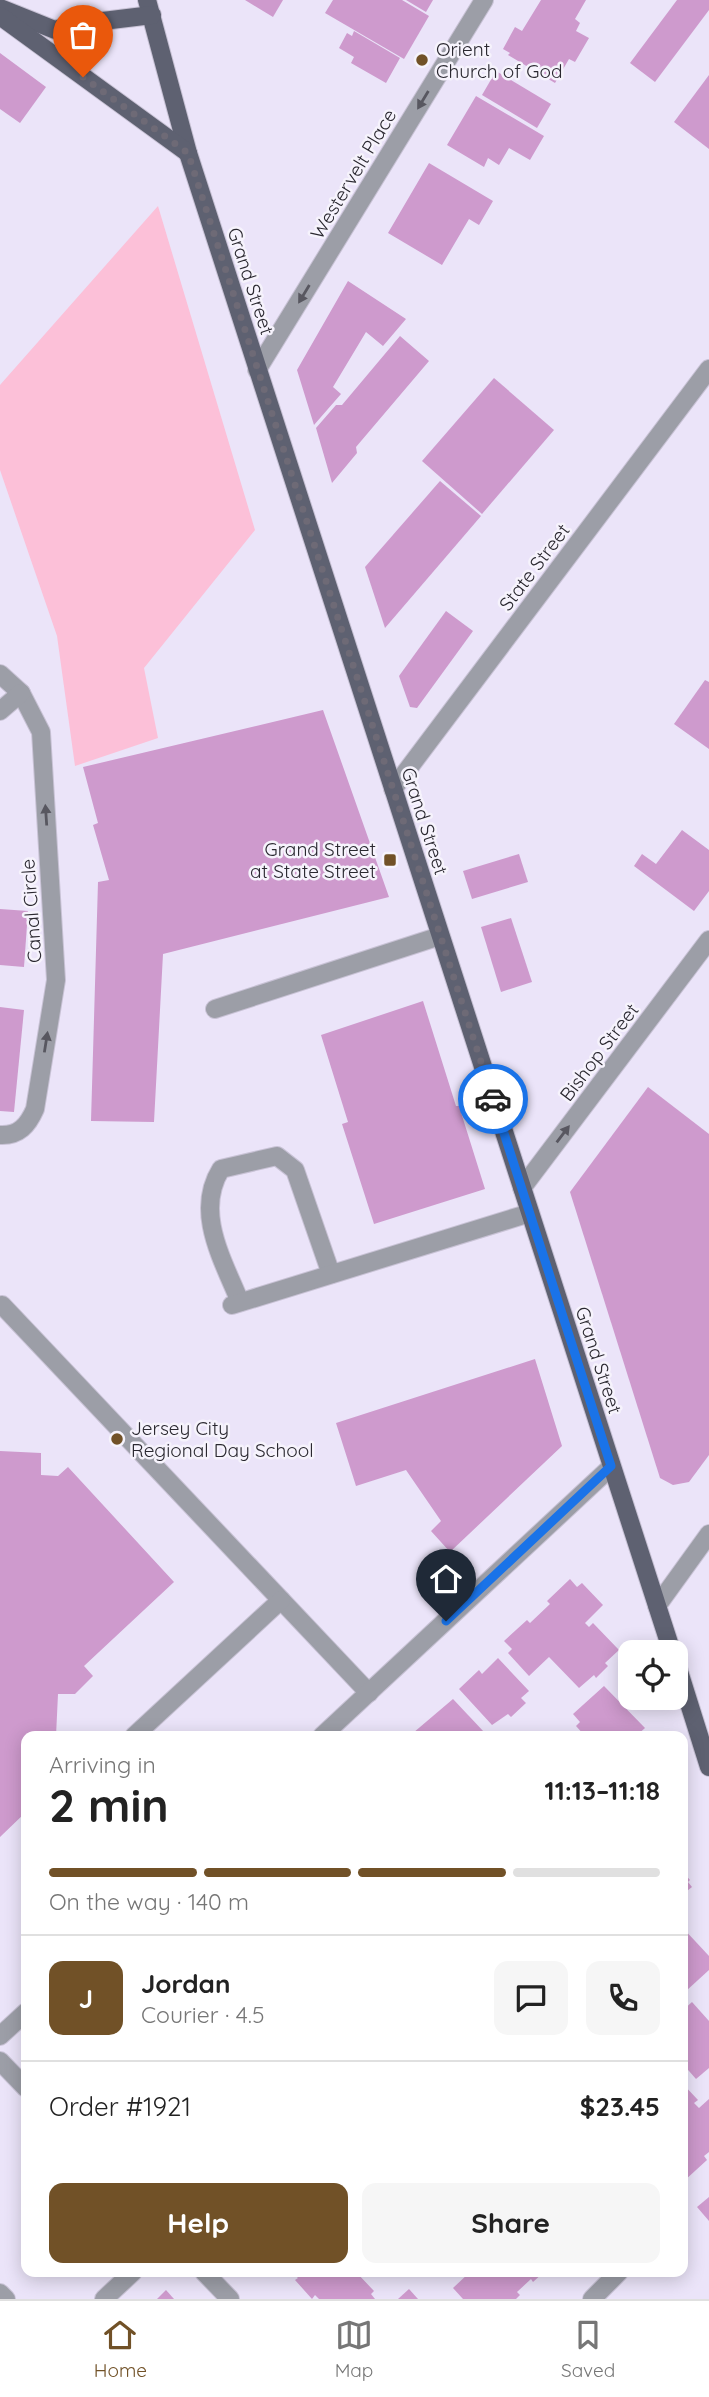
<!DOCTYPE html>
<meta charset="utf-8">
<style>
body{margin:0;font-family:Quicksand,sans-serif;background:#f6f6f6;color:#222;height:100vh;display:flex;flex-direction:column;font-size:26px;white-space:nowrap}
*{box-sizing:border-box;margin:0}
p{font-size:23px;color:#767676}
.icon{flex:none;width:38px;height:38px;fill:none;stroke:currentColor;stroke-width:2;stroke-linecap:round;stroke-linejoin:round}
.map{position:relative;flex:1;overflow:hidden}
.details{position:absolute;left:21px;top:1731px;width:667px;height:546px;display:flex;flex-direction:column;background:#fff;border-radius:14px;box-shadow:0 4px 18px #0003}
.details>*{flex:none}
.controls{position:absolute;left:618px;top:1640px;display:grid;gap:14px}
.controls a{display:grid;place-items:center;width:70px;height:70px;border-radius:14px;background:#fff;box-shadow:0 4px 18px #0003;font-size:35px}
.pin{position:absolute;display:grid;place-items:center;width:60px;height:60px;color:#fff;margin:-72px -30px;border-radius:50% 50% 50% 0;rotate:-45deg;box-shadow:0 0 7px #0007}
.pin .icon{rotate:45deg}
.courier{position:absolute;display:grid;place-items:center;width:70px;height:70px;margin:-35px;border:5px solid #1a73e8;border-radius:50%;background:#fff;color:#222;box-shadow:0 2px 9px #0007}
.head em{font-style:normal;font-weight:800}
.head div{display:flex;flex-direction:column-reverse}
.head{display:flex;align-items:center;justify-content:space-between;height:119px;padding:0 28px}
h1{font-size:46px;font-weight:800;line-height:52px}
.bar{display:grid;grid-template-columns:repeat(4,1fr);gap:10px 7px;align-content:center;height:84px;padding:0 28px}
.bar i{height:9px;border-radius:5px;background:#e0e0e0}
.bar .on{background:#715127}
.bar p{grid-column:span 4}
.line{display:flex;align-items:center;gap:18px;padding:0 28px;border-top:2px solid #e0e0e0}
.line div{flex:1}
.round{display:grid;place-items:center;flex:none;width:74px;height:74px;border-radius:14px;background:#f6f6f6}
.cta{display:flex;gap:14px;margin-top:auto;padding:14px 28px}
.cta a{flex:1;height:80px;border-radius:14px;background:#715127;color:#fff;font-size:28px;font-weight:800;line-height:80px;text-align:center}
.cta a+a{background:#f6f6f6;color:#222}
.tabs{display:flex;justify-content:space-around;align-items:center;height:98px;border-top:2px solid #e0e0e0;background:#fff;font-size:19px;color:#767676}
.tabs a{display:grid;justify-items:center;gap:4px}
.tabs .on{color:#715127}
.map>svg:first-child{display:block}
.green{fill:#fcc0d8}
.building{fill:#ce9acd}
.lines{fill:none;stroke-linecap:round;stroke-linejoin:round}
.minor-casing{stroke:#c8c2d5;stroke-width:20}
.major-casing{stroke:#c8c2d5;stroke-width:20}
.minor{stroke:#9c9ea7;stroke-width:18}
.major{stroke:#5e6171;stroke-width:18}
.oneway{fill:#585760}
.done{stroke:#6e6a76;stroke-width:7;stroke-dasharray:0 12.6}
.route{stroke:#1a73e8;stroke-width:9}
.poi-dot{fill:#715127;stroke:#f6f3fc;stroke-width:2.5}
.labels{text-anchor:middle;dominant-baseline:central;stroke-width:5;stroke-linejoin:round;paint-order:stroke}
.poi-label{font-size:19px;fill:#2a2830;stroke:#f6f3fc;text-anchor:start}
.street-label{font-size:19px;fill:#2a2830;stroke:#f6f3fc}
</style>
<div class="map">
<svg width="709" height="2299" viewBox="0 0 709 2299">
<rect width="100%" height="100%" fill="#ebe4f9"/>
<path class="green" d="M158 206 255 530 144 668 158 738 75 766 57 636 0 470V385Z"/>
<g class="building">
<path d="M245 0H283L273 17Z"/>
<path d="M333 0H402L429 16 404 59 325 13Z"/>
<path d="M406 0H433L426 12Z"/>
<path d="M541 0H586L575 19 580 23 576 31 589 38 575 62 569 59 555 83 508 55 510 53 503 49 515 27 522 31Z"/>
<path d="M677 0H709V10L655 82 630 63Z"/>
<path d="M354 31 400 58 386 83 351 63 354 57 339 48 347 33 352 36Z"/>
<path d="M0 53 46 87 20 123 0 109Z"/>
<path d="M496 71 551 104 537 128 482 95Z"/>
<path d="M709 75V149L674 122Z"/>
<path d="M476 96 544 136 530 160 509 148 499 165 488 158 484 167 447 145Z"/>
<path d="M429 163 493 201 479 225 469 219 442 265 388 233Z"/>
<path d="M348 281 406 319 383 346 366 332 333 387 341 394 314 425 297 370Z"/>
<path d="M400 336 429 361 356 447 357 453 332 483 316 428 336 405H342Z"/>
<path d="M494 378 554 430 482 514 422 461Z"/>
<path d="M440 481 481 516 385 628 365 567Z"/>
<path d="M446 611 473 631 417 708 410 707 399 676Z"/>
<path d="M705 680 709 682V749L674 724Z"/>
<path d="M323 710 389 897 163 954 154 1122 91 1121 98 882 109 880 93 825 98 823 83 767Z"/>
<path d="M682 830 709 850V891L694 911 634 866 642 854 656 864Z"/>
<path d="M519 854 528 882 472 899 463 871Z"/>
<path d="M0 909 28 911 24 967 0 965Z"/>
<path d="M511 918 532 982 501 992 481 927Z"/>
<path d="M423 1001 456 1106H459L485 1189 374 1224 342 1124 348 1122 321 1035Z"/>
<path d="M0 1007 24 1010 14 1112 0 1111Z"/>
<path d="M648 1087 709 1134V1455L689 1482 673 1485 660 1478 570 1192Z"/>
<path d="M535 1359 562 1446 450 1552 431 1531 441 1521 406 1470 356 1486 336 1423Z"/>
<path d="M0 1451 41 1453V1475L58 1476 68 1467 174 1582 84 1666 93 1676 75 1694H58L56 1736H26V1812L0 1837Z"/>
<path d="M570 1579 577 1587 582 1583 603 1605 585 1623 589 1627 593 1623 619 1650 605 1663 608 1666 596 1678 594 1675 579 1688 549 1657 529 1676 508 1653 512 1649 504 1641 527 1620 530 1623 550 1604 547 1601Z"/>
<path d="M498 1658 529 1691 521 1698 526 1703 511 1717 508 1714 492 1725 459 1689 479 1670 482 1674Z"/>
<path d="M604 1686 645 1728 636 1736H585L576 1726 580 1722 573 1714Z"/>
<path d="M453 1699 484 1732 480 1736H416L413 1733Z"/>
<path d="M682 1871 690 1880 688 1882 692 1887 682 1895Z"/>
<path d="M682 1927 709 1956V1970L686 1991 682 1987Z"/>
<path d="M692 2002 709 2021V2068L696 2079 682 2063V2011Z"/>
<path d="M682 2083 698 2100 694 2103 699 2108 709 2099V2152L704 2156 707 2160 684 2181Z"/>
<path d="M709 2197V2221L697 2207Z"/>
<path d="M292 2272H356L374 2291 371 2294 375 2299H319L315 2295 312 2299 295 2280 298 2278Z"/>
<path d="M470 2272H544L533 2282 531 2279 517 2292 520 2295 516 2299H463L453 2288Z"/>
<path d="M409 2289 418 2299H398Z"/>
<path d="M166 2290 174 2299H157Z"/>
</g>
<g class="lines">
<defs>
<g id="minor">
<path d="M257 370 484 0"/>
<path d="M0 674 21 693 41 732 56 980 35 1109C28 1125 19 1136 0 1135"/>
<path d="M0 711 21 693"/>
<path d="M393 789 709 369"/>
<path d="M215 1009 440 936"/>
<path d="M522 1188 709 940"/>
<path d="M240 1302C223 1260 194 1212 221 1169L277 1156 295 1170 331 1274"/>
<path d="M2 1305 369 1693"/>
<path d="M232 1305 530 1213"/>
<path d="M657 1606 709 1534"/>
<path d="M134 1736 281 1600"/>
<path d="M322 1736 611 1467"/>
<path d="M0 2036 26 2012"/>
<path d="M0 2061 26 2088"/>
<path d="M204 2272 230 2299"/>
<path d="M0 2293 6 2299"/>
<path d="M104 2299 133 2272"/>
<path d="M592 2299 619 2272"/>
</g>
<g id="major">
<path d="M147 0 188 153 672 1652"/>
<path d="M0 8 55 30 70 25 152 15"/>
<path d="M0 16 188 153"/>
<path d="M676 1662 709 1767"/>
</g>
</defs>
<use href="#minor" class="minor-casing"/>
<use href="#major" class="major-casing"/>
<use href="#minor" class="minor"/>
<use href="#major" class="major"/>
</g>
<defs><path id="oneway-solid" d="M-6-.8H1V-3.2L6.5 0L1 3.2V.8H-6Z" transform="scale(1.75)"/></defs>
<g class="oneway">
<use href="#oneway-solid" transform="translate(423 100) rotate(121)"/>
<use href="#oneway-solid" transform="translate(304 294) rotate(121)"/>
<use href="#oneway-solid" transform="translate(46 815) rotate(-94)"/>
<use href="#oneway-solid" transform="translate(46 1042) rotate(-81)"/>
<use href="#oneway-solid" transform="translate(563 1134) rotate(-53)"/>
</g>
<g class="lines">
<path class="done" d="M83 77 188 153 493 1099"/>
<path class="route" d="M446 1621 611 1466 493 1099"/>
</g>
<g class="poi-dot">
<circle cx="422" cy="60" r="7"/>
<rect x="383" y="853" width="14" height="14" rx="3.5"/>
<circle cx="117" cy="1439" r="7"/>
</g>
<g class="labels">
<g class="poi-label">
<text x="436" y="49">Orient<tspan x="436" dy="22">Church of God</tspan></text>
<text x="376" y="849" text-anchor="end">Grand Street<tspan x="376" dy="22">at State Street</tspan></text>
<text x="131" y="1428">Jersey City<tspan x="131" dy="22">Regional Day School</tspan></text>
</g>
<g class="street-label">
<text transform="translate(353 174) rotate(-59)">Westervelt Place</text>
<text transform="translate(251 281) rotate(72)">Grand Street</text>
<text transform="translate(534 567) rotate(-53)">State Street</text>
<text transform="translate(425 821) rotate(72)">Grand Street</text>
<text transform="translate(31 911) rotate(-94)">Canal Circle</text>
<text transform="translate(599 1052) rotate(-53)">Bishop Street</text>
<text transform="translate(599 1360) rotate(72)">Grand Street</text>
</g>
</g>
</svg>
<div class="controls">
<a><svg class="icon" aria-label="locate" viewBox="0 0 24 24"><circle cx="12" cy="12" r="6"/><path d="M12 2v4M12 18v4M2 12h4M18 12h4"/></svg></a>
</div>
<div class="pin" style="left:83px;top:77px;background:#ea580c"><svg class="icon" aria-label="bag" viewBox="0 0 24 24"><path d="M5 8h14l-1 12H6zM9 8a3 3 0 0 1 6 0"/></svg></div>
<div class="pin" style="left:446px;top:1621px;background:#1f2937"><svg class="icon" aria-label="home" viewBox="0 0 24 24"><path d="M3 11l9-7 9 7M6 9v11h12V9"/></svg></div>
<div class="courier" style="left:493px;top:1099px"><svg class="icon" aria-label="car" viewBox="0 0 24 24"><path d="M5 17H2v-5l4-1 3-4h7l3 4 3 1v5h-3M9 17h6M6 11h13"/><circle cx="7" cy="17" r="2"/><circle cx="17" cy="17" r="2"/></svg></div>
<section class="details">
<div class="head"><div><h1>2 min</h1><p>Arriving in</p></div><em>11:13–11:18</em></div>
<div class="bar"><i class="on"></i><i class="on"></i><i class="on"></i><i></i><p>On the way · 140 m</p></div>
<div class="line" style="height:126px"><b class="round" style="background:#715127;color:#fff">J</b><div><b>Jordan</b><p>Courier · 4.5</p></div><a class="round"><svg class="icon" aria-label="chat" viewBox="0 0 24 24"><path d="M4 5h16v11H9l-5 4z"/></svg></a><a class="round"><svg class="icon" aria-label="phone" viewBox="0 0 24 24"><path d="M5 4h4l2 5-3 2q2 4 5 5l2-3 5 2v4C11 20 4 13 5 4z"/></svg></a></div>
<div class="line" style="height:91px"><div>Order #1921</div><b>$23.45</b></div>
<div class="cta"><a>Help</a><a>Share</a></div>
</section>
</div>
<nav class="tabs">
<a class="on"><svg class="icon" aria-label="home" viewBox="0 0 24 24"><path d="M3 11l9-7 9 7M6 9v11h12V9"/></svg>Home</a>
<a><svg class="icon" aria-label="map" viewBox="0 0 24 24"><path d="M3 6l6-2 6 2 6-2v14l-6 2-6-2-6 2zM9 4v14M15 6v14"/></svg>Map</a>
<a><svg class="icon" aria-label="saved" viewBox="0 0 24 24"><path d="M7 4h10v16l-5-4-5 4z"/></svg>Saved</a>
</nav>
